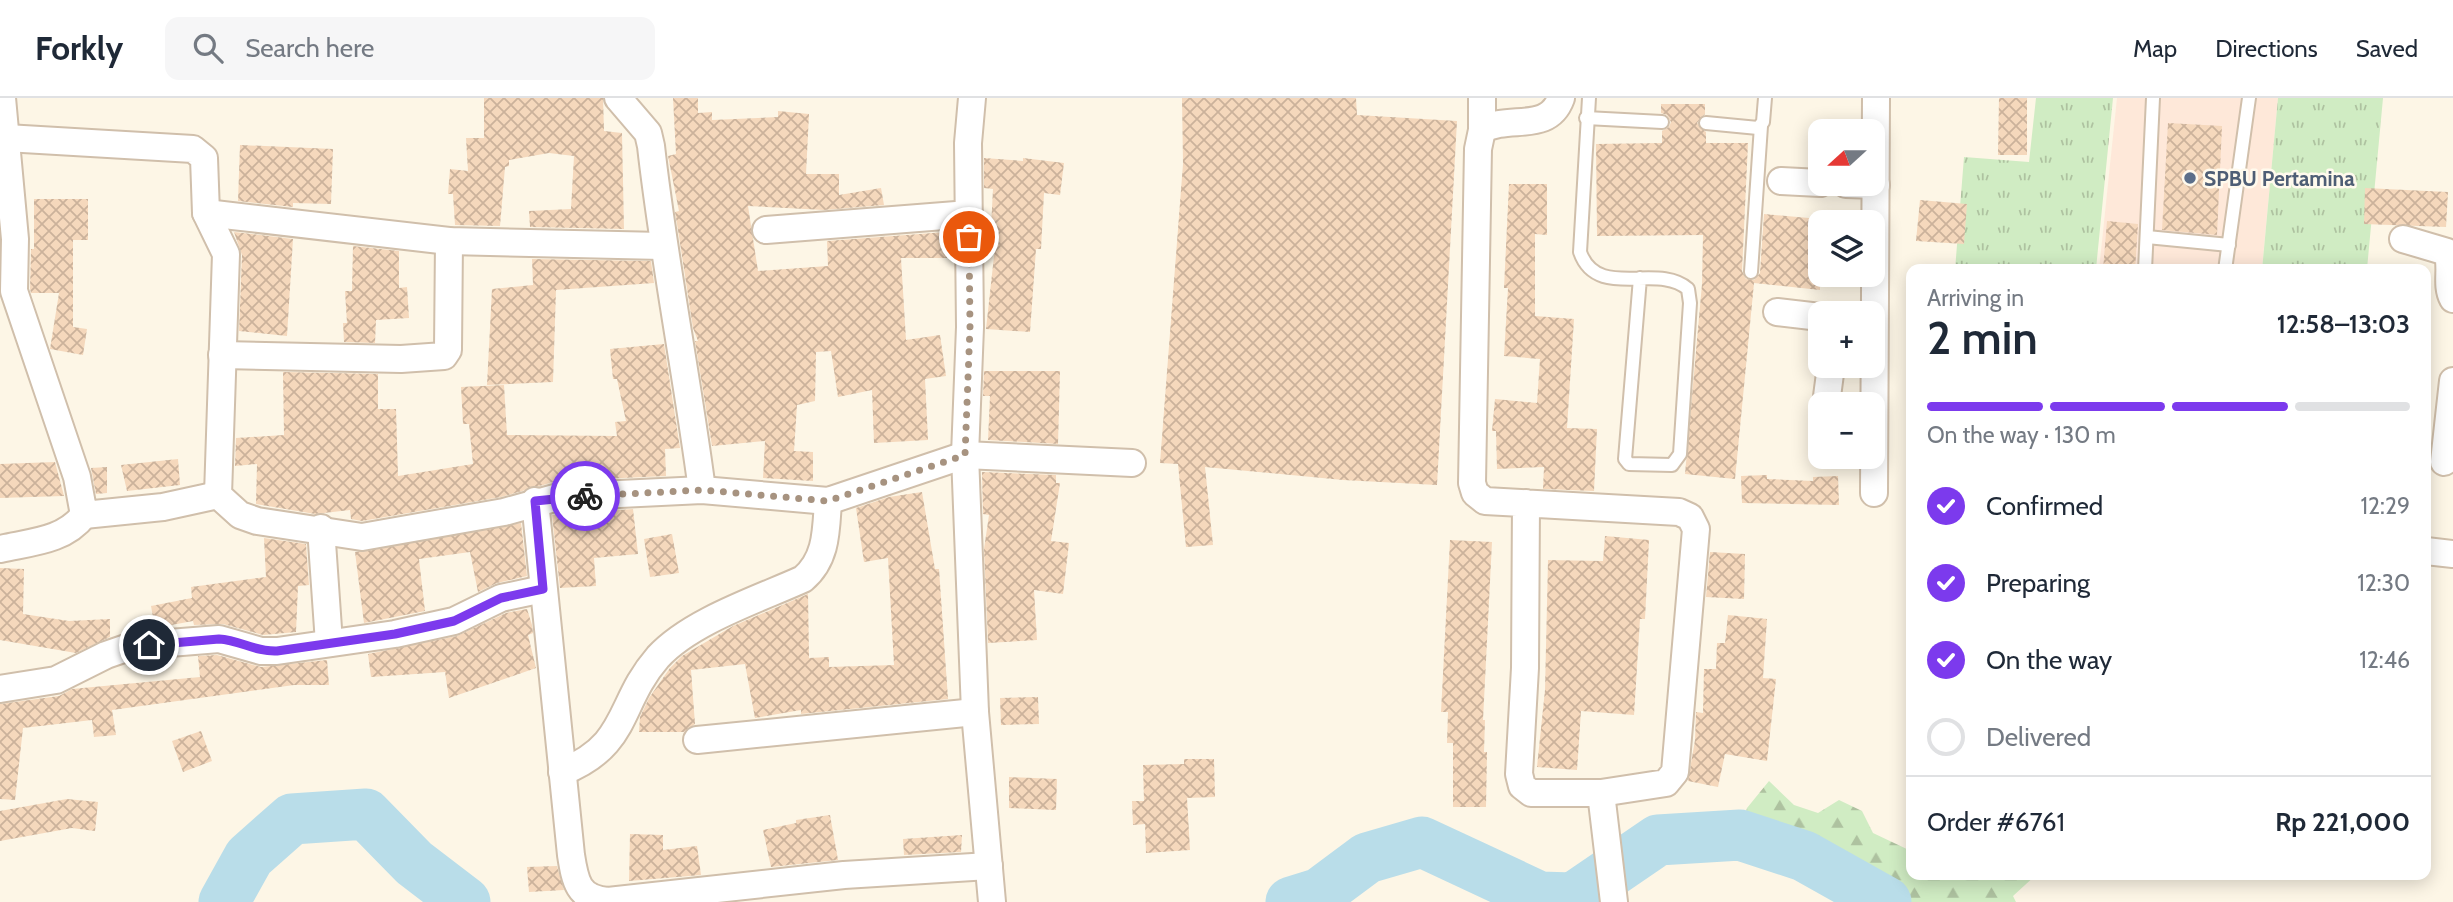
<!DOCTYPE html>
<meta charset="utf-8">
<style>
body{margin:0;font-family:Cabin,sans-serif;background:#f6f6f7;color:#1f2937;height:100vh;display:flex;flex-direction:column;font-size:26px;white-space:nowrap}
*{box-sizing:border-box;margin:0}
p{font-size:23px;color:#747a83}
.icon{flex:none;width:38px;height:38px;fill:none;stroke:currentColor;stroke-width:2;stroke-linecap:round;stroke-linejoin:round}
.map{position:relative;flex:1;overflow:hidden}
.panel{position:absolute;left:1906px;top:166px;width:525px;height:616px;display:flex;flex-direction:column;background:#fff;border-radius:14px;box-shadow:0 4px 18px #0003}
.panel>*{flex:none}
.needle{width:46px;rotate:249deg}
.buttons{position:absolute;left:1808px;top:21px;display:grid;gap:14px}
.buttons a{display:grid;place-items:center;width:77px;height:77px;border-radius:14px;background:#fff;box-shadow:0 4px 18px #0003;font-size:35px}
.pin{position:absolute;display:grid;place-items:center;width:60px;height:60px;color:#fff;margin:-30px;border:4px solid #fff;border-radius:50%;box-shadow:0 2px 7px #0007}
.courier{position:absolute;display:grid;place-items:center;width:70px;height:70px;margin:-35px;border:5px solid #7c3aed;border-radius:50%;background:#fff;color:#222;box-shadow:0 2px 9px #0007}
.head em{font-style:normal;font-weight:600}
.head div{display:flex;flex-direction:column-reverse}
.head{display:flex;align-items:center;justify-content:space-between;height:119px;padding:0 21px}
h1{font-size:46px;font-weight:600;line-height:52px}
.bar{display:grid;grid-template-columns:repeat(4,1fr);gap:10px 7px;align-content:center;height:84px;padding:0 21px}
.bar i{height:9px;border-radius:5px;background:#e0e1e3}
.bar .selected{background:#7c3aed}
.bar p{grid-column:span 4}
.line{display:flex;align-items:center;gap:18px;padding:0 21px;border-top:2px solid #e0e1e3}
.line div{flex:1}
ol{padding:0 21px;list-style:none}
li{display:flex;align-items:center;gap:21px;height:77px}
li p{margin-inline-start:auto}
li .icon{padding:7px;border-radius:50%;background:#7c3aed;color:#fff;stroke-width:4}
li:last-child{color:#747a83}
li i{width:38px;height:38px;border:4px solid #e0e1e3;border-radius:50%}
header{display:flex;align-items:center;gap:42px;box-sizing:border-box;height:98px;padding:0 35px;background:#fff;border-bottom:2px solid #e0e1e3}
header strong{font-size:33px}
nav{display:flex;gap:38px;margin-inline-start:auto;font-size:24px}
.search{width:490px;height:63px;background:#f6f6f7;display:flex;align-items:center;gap:18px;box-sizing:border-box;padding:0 24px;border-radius:14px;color:#747a83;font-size:26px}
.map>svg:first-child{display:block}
.commercial{fill:#fee8d9}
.grass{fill:url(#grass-tufts)}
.forest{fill:url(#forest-firs)}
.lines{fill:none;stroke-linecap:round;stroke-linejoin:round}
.river{stroke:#b9dde9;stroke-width:51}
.building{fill:url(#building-cross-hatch)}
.service-casing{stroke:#d0bfab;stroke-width:16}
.minor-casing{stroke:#d0bfab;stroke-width:30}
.service{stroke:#fff;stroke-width:12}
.minor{stroke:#fff;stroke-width:26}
.done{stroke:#a79380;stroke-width:7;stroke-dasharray:0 12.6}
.route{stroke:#7c3aed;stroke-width:9}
.service-dot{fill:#5c6f8a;stroke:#fffaed;stroke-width:2.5}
.labels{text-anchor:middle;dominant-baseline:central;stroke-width:5;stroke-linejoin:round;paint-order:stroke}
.service-label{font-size:21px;font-weight:bold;fill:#4e5e75;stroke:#fffaed;text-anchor:start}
</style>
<header>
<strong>Forkly</strong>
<div class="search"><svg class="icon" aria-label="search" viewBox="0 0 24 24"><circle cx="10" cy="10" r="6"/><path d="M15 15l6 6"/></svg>Search here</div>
<nav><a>Map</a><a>Directions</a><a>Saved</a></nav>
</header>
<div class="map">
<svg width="2453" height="804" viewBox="0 0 2453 804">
<defs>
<pattern id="grass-tufts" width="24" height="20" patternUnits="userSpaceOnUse" patternTransform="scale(1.75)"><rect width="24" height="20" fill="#d0ecc3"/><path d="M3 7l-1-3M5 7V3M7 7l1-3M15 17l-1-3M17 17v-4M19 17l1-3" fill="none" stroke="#aec2a0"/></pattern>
<pattern id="forest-firs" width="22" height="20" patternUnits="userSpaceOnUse" patternTransform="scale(1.75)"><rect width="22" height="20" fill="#d0ecc3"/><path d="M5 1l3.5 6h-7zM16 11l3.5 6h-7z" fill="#aec2a0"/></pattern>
<pattern id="building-cross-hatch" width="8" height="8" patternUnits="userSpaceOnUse" patternTransform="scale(1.75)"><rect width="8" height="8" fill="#f5d8bc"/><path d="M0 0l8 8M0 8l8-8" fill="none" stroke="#cbb29b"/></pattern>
</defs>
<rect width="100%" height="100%" fill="#fdf6e6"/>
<path class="commercial" d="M2117 0H2278L2262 171 2099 172Z"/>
<g class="grass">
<path d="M2036 0H2113L2096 171 1955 172 1964 59 2029 64Z"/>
<path d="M2278 0H2383L2367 171 2262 172Z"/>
</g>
<path class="forest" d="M1769 683 1794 707 1818 715 1839 702 1862 713 1873 735 1911 753V777H2036L2013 798 2016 804H1905L1879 786 1808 748 1742 727 1747 710Z"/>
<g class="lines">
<g class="river">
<path d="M224 804 249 759 292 721 366 716 414 765 465 804"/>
<path d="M1291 804 1320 795 1367 760 1422 744 1540 799 1573 800 1658 742 1740 737 1804 758 1886 804"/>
</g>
</g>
<g class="building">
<path d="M484 0H603L604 33 622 35 624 131 530 129 529 113 571 111 574 58 549 55 509 62V68L505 69 500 128 455 127 453 96H448L450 71 468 73 466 40H484Z"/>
<path d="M673 0H698V15L712 14V22L778 19V13L809 16 806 76H839V97L881 90 884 107 824 112 748 108 758 173 828 168 827 143 946 134 947 160H901L906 242 940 237 946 278 925 281 928 342 874 345 872 292 838 299 831 253 816 254 815 303 797 307 794 353 813 354V383L763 380 765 343 712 348 695 243H698L693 230 678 132 675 114 679 113 668 58 676 56Z"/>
<path d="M1182 0H1356L1357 17 1457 23 1437 387 1343 382 1205 369 1213 447 1186 449 1178 366 1160 365 1183 66Z"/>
<path d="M1999 0H2027V57H1998Z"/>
<path d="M1661 6H1705V16L1697 25 1706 34V45H1748L1742 173 1746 181 1754 182 1760 175 1764 116 1820 121V192L1754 185 1735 381 1685 376 1702 186 1703 137 1597 138 1596 46 1662 45V33L1669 29 1671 24 1667 17 1661 15Z"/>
<path d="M2168 25 2222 28 2217 137 2162 132Z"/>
<path d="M240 47 333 51 331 106 293 105V109L238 103Z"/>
<path d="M984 60 1023 63V60L1064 65 1060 97 1044 95 1041 151H1036L1030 234 986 231 995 149 990 148 993 91 984 90Z"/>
<path d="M1509 86H1547V137L1535 136V218L1574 221 1567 330 1597 331 1594 393 1543 391 1544 369 1497 371 1496 333H1492L1495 301 1537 305 1540 261 1504 258 1508 190H1504Z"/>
<path d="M2365 90 2448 94 2446 129 2364 126Z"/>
<path d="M34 101H88V142H73V229L87 231 83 257 50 251 59 195H31L30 191 31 151H34Z"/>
<path d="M1920 102 1967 106 1964 146 1916 143Z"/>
<path d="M2107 123 2138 126 2135 172H2103Z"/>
<path d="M234 134 293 141 287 238 239 233 242 157Z"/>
<path d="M353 148 399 153V190L407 189 409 220 376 222 375 245 344 244 343 225H347L345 193H352Z"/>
<path d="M532 161 651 163 654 185 556 192 553 284 487 287 492 191 533 187Z"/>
<path d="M664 246 680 350 665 351 666 378 557 383 501 399 362 423 351 421 350 412 315 416 256 406 257 366 235 368 236 340 284 337 283 274 378 276V311H396L398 378 473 366 469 326H463L461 289 504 287 507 337 617 338 615 324 626 323 617 281H613L610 251Z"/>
<path d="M984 273H1060L1058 346 988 342 990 298H983Z"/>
<path d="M178 361 180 387 127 393 121 367Z"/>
<path d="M55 364 64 398 0 400V366Z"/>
<path d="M107 369V395L96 396 91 370Z"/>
<path d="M982 374 1056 377V385H1060L1051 443 1069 445 1063 496 1034 492 1037 542 988 545 984 451 989 417 983 416Z"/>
<path d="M1767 377V381L1813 383V379L1838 378 1839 407 1742 405 1741 378Z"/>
<path d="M922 394 935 471H939L948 601 801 616V612L755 620 745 566 691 572 695 626 684 634H639L640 619 649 600 670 570 682 558 733 528 808 496 809 560 829 559V569L894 567 888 460 864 464 856 410 889 399Z"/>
<path d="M633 411 638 456 594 460 596 488 560 490 552 417Z"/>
<path d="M521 425 527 478 497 485 478 494 470 454 419 461 425 513 364 525 355 454Z"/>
<path d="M672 436 679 475 650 479 644 441Z"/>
<path d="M1605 438 1649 442 1645 521H1640L1634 617 1581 613 1577 672 1537 669 1545 592 1548 462 1603 463Z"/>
<path d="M264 440 306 446 309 487 298 488 296 534 263 537 223 526 194 527 193 523 155 530 151 508 192 500 191 489 266 479Z"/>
<path d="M1450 442 1492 444 1483 622H1485L1484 654H1487L1486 709H1453V645H1447L1448 614H1441Z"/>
<path d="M1710 454 1745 456 1744 501 1706 499Z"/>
<path d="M0 470 24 471 23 516 69 523 110 521V539L76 555 0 542Z"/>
<path d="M527 511 532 527 533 535 528 537 536 570 449 600 445 574 371 579 368 556 457 538 506 515Z"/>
<path d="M1728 517 1767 521 1763 580 1776 581 1767 663 1725 656 1718 689 1688 683 1695 642 1696 614 1703 615 1704 571H1716L1717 545H1725Z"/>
<path d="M217 557 261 569 327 562 329 587H294L112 612 116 637 94 639 92 622 23 630 15 702 0 701V606L59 598 72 591 200 579 198 558Z"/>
<path d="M1038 599 1039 626 1001 627 1000 600Z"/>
<path d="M201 633 212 663 183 674 172 643Z"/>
<path d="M1184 661H1214L1215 699 1187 700 1190 752 1146 755 1145 726 1133 727 1132 703H1144L1143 667 1184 666Z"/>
<path d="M1009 679 1057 681 1056 712 1009 710Z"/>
<path d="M67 701 98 704 95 733 72 730 0 743V713Z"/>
<path d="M830 717 838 762 771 769 763 732 796 725V722Z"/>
<path d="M630 736 663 737V752L697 748 701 777 629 783Z"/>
<path d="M962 737 961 754 904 757 903 741Z"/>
<path d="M557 768 564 792 529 794 527 769Z"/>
</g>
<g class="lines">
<defs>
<g id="service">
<path d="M1589 0 1580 154C1597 203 1658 164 1688 191L1690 205 1680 356 1672 367 1629 366 1625 361 1640 180"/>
<path d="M1586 20 1662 24"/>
<path d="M1706 25 1758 30 1763 24 1765 0"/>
<path d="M2147 139 2229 147"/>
<path d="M2145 172 2153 0"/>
<path d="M2225 172 2249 0"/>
<path d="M1751 174 1761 28"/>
</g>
<g id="minor">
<path d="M2 0 15 141 14 193 77 379 84 417 163 409 218 397"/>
<path d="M618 0 648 35 651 48C664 164 687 277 702 392"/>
<path d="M972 0 968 45 970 229 965 357 975 614 992 804"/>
<path d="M1482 32V0"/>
<path d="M6 40 193 51 204 60 206 115 226 156 218 397 240 417 257 423 362 439 504 414 558 399 702 392 828 403 965 357 1132 365"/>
<path d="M1781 83 1820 85"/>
<path d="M1846 86 1876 87"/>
<path d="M206 115 449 143 662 148"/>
<path d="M766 132 969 116"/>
<path d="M2403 141 2447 154C2453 169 2445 186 2453 201"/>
<path d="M1777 214 1820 219"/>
<path d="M222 257 401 261 444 258 448 252 449 143"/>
<path d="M1826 306 1831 268"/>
<path d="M2444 364 2453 283"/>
<path d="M1874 395 1876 0"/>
<path d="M535 403 571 757C575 783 578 801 608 803L844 777 989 768"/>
<path d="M1526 405 1525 570 1519 676 1522 688 1531 695H1601L1666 685 1675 674 1696 431 1690 419 1679 414 1485 403 1475 395 1472 385 1478 51 1482 32C1509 16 1548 36 1561 0"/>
<path d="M321 430 329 545"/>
<path d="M0 451C31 444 64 443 84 417"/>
<path d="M2426 453 2453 456"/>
<path d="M0 591 56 582 106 557 132 548 219 541 261 553H277L395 536 454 523 501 500 543 491"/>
<path d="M697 642 975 614"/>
<path d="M562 674C630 647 617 606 658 559 691 523 759 501 803 481 827 461 826 432 828 403"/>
<path d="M1601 695 1614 804"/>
</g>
</defs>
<use href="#service" class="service-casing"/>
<use href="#minor" class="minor-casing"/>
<use href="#service" class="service"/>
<use href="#minor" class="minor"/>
</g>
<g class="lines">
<path class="done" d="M585 398 702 392 828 403 965 357 970 229 969 139"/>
<path class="route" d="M149 547 219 541C240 542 255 554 277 553L395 536 454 523 501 500 543 491 535 403 585 398"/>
</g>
<circle class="service-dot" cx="2190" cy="80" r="7"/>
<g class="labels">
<g class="service-label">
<text x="2204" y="80">SPBU Pertamina</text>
</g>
</g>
</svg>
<div class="buttons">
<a><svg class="needle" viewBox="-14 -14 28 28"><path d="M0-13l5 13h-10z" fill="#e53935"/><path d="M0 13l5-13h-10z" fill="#747a83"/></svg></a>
<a><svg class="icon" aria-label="layers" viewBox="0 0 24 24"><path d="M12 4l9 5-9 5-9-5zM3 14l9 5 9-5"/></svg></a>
<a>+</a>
<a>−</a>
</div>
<div class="pin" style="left:969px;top:139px;background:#ea580c"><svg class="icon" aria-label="bag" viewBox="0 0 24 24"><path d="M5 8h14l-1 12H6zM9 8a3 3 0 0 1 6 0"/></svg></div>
<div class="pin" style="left:149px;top:547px;background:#1f2937"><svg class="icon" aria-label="home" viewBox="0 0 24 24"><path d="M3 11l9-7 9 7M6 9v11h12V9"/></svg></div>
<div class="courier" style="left:585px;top:398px"><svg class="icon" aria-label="bike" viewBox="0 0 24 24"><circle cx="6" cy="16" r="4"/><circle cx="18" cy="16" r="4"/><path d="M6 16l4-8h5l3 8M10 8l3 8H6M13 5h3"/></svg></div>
<section class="panel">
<div class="head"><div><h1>2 min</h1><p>Arriving in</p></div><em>12:58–13:03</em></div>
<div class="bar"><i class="selected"></i><i class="selected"></i><i class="selected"></i><i></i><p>On the way · 130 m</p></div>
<ol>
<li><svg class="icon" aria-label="check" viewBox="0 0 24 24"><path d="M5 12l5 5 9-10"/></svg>Confirmed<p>12:29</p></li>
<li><svg class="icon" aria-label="check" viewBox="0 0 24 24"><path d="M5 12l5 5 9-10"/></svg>Preparing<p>12:30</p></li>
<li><svg class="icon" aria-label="check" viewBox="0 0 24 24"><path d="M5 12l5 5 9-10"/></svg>On the way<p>12:46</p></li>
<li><i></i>Delivered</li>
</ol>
<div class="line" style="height:91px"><div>Order #6761</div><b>Rp 221,000</b></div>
</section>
</div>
